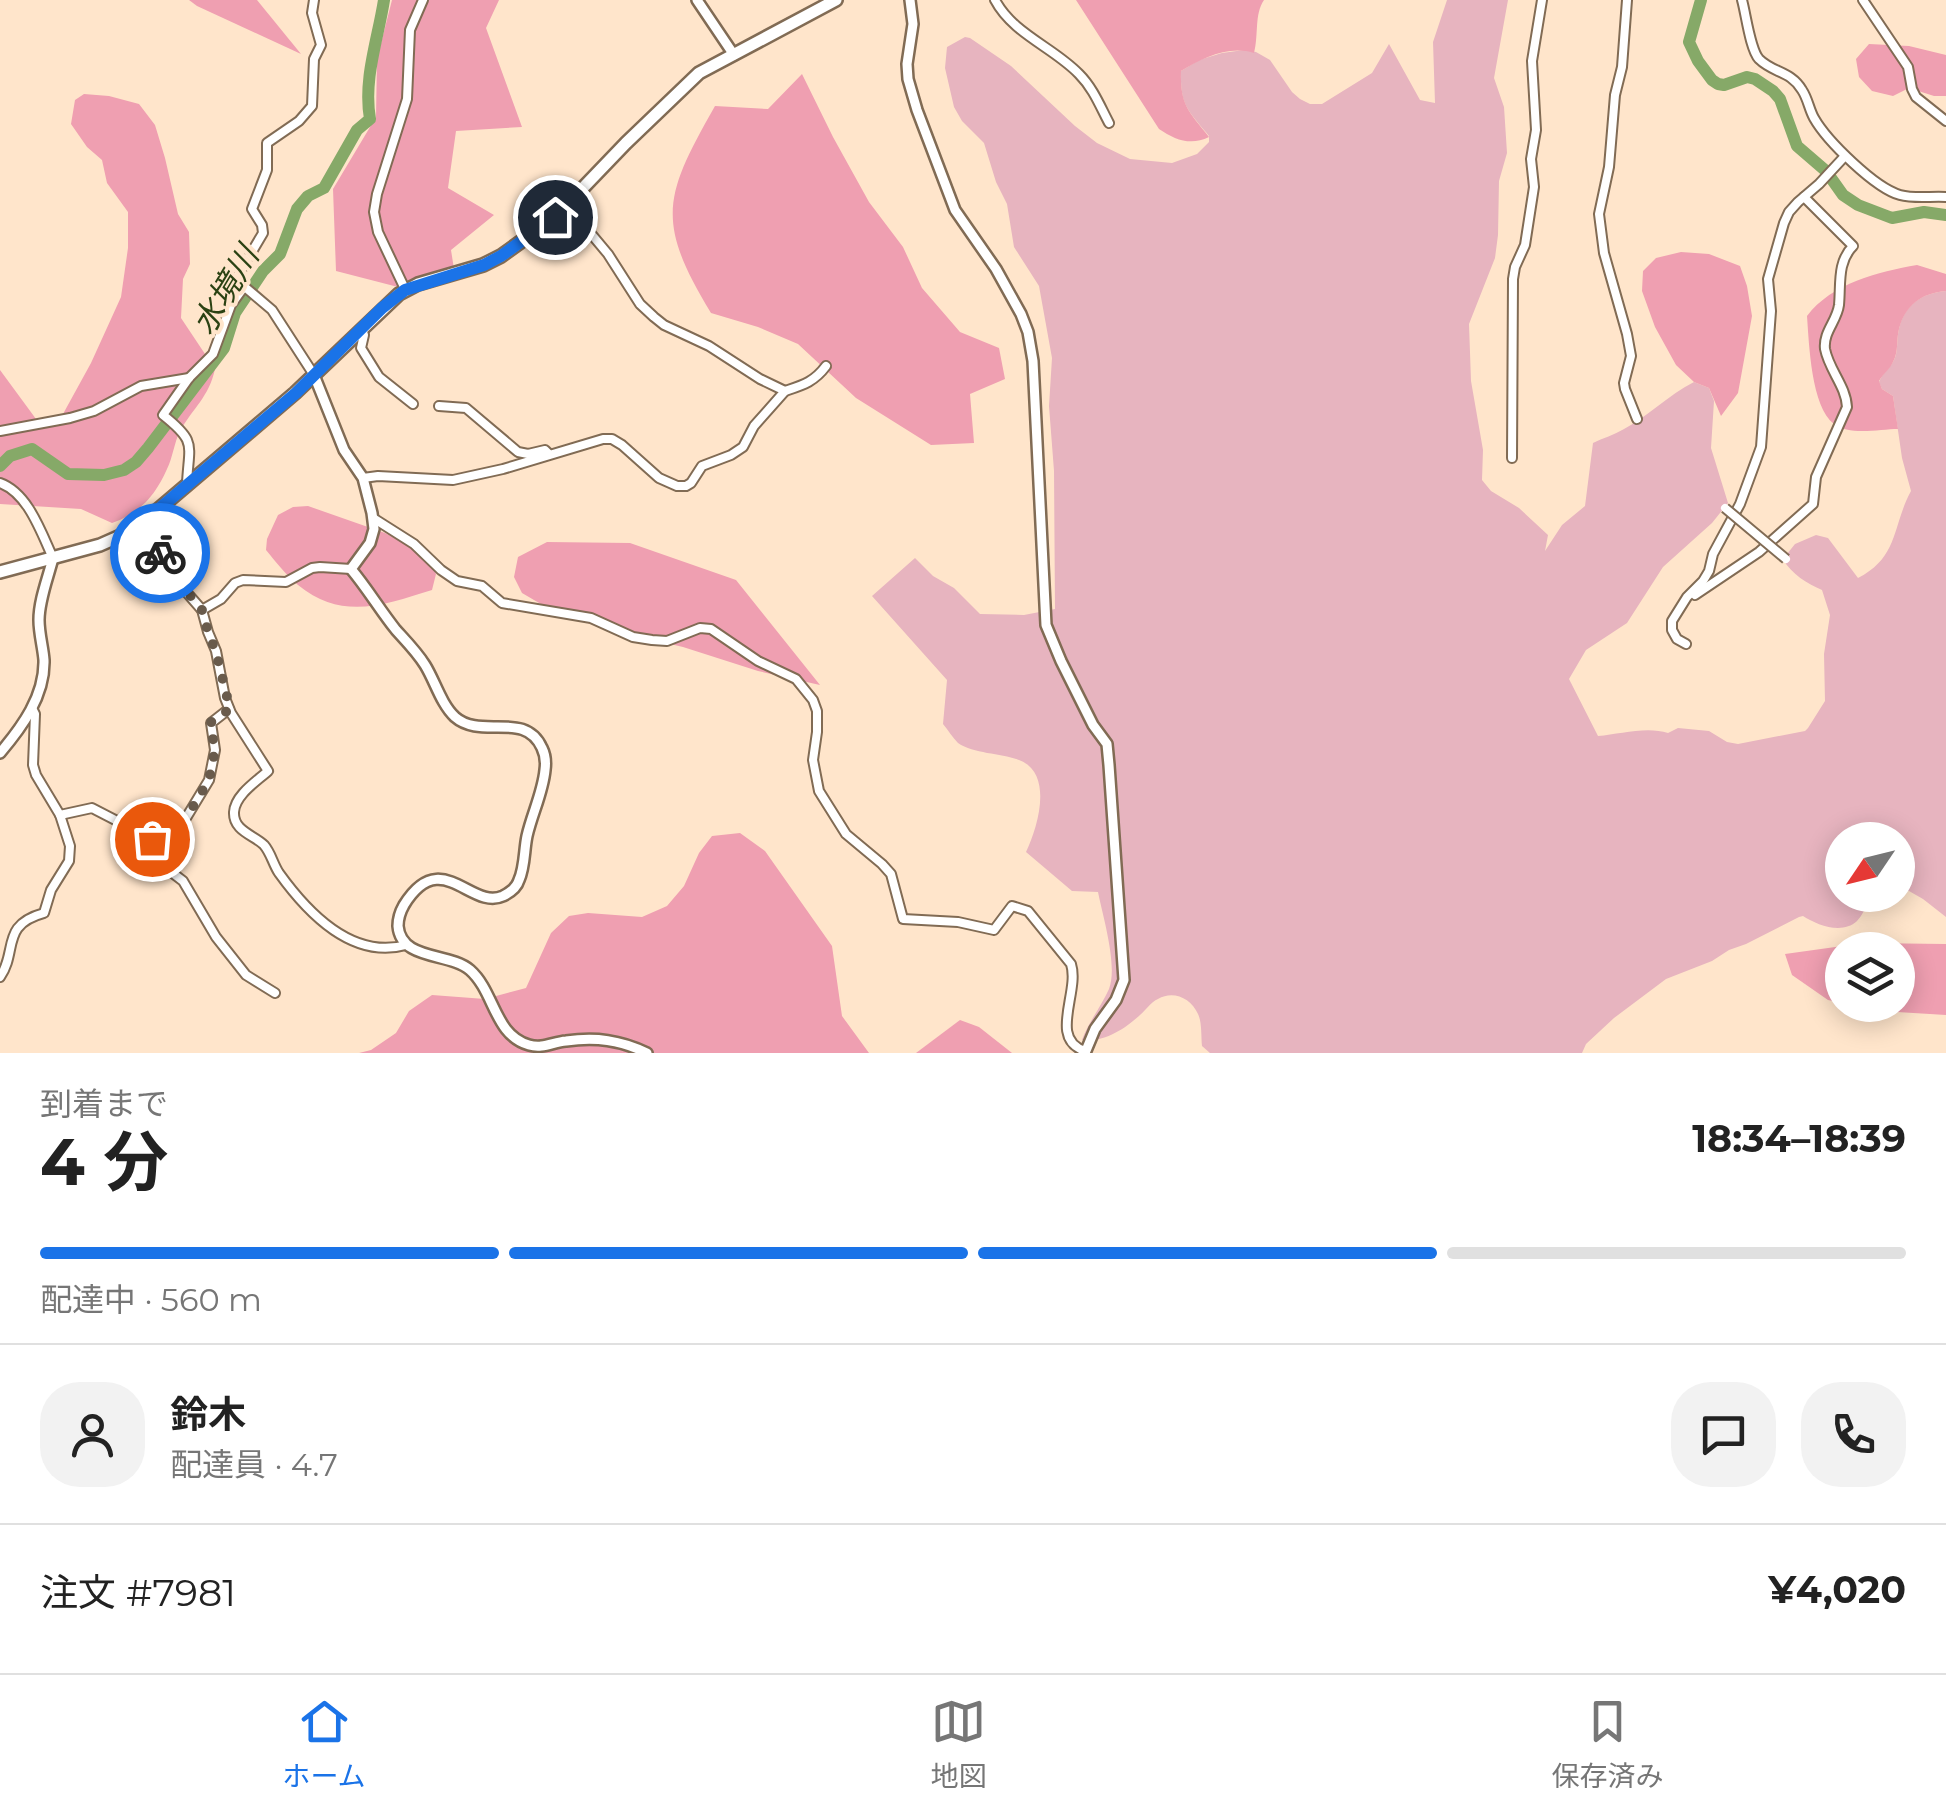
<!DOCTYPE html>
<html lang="ja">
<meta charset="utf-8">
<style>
body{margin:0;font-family:Montserrat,"Noto Sans JP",sans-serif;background:#f2f2f2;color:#222;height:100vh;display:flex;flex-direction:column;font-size:38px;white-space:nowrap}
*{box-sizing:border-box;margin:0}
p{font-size:32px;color:#767676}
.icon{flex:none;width:55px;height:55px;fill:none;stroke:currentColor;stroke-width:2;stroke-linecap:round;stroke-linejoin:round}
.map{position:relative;height:1053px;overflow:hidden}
.details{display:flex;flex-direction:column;background:#fff;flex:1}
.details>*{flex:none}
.needle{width:65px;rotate:235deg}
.controls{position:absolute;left:1825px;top:822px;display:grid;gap:20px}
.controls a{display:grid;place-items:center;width:90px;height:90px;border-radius:50%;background:#fff;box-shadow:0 5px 25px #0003;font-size:50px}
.pin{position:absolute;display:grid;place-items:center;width:85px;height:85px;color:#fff;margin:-42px;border:5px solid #fff;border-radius:50%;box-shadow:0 2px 10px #0007}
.courier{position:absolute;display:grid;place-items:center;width:100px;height:100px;margin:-50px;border:8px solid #1a73e8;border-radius:50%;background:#fff;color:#222;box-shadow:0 2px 12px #0007}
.overview em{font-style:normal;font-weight:700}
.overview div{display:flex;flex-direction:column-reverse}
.overview{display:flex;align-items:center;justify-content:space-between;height:170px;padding:0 40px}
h1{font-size:65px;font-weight:700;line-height:75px}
.bar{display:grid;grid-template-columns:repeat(4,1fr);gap:15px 10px;align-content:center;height:120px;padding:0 40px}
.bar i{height:12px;border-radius:8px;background:#e0e0e0}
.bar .current{background:#1a73e8}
.bar p{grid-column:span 4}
.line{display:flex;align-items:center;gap:25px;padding:0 40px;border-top:2px solid #e0e0e0}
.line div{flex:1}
.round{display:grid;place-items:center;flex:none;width:105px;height:105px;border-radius:40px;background:#f2f2f2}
.dock{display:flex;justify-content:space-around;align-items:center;height:140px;border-top:2px solid #e0e0e0;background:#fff;font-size:28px;color:#767676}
.dock a{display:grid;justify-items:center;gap:5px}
.dock .current{color:#1a73e8}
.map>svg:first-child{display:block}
.green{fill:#e7b4bf}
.forest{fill:#ef9fb1}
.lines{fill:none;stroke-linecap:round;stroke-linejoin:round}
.river{stroke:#86a968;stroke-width:12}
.minor-casing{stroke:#816b54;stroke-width:12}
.tertiary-casing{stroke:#816b54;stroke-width:14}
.primary-casing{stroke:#816b54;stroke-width:16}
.minor{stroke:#fff;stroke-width:8}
.tertiary{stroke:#fff;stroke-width:9}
.primary{stroke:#fff;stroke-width:11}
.minor-bridge-casing{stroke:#816b54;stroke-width:12;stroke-linecap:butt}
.minor-bridge{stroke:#fff;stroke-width:8}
.done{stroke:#695b4c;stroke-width:10;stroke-dasharray:0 18}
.route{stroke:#1a73e8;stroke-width:12}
.labels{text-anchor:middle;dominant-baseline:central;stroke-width:8;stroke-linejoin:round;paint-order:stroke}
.water-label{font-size:32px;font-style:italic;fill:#2b4213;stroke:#ffe5cb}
</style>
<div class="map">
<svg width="1946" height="1053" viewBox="0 0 1946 1053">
<rect width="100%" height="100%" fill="#ffe5cb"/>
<path class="green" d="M1447 0H1508L1494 78 1504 107 1507 153 1499 181 1498 235 1495 258 1469 324 1471 381 1483 450 1482 480 1491 491 1519 508 1548 535 1545 551 1562 525 1585 506 1593 443C1603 438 1614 435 1624 429 1649 416 1668 395 1694 382L1709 388 1714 401 1711 448 1728 503 1712 523 1663 567 1627 623 1586 650 1569 679 1598 736C1620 734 1647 726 1668 733L1678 728 1709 731 1727 742 1738 744 1805 731 1808 728 1825 701 1824 654 1830 615 1822 590C1808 584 1791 574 1783 559L1795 544 1816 535 1828 538 1858 578C1899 557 1892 526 1911 491L1902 458 1893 396 1882 389 1879 382C1882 374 1889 369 1893 362 1899 352 1896 340 1899 329 1904 305 1922 293 1946 291V917L1923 899 1902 887 1898 889V840H1842V895H1884L1869 899C1866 906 1863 915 1857 921 1842 935 1817 925 1803 916L1799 917 1746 944 1729 950 1712 961 1666 979 1614 1018 1586 1044 1582 1053H1210L1202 1046C1201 1036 1202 1022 1198 1014 1191 998 1173 990 1158 999 1151 1002 1146 1010 1140 1015 1125 1029 1103 1043 1082 1040 1089 1021 1101 1007 1109 989 1118 966 1103 917 1098 892L1072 891 1026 852C1038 827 1054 773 1019 760 1001 753 974 754 958 743 953 738 948 730 943 724L947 680 872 596 915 558 933 576 954 588 980 614 1024 615 1055 609 1054 471 1049 406 1052 358 1039 286 1014 247 1007 204 996 182 984 143 962 121 954 107 945 68 947 47 965 37 970 38 1011 66 1075 126 1097 143 1130 159 1172 163 1197 154 1209 142V136C1188 110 1180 106 1181 71L1199 60 1222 53 1244 50 1256 52 1270 60 1292 92 1300 99 1310 104H1322L1372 73 1389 44 1420 100 1435 103 1433 42Z"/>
<g class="forest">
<path d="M189 0H257L301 54 197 6Z"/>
<path d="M392 0H499L486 28 522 127 456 131 448 188 494 215 451 250 454 269 398 287 336 271 333 189 376 117 377 59Z"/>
<path d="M1076 0H1264C1254 15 1259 34 1254 53 1229 45 1202 58 1181 71 1180 106 1189 111 1209 137 1191 146 1175 140 1159 129Z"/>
<path d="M1869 44 1909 46 1946 55V96H1934L1909 88 1893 96 1872 91 1859 77 1856 59Z"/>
<path d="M802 74 833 137 869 202 903 247 922 288 960 332 999 348 1005 379 970 394 974 443 931 445 856 398 798 344 758 327 711 313C655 221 664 196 715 106L768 109Z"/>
<path d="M84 94 109 96 139 104 155 125 165 158 178 214 189 232 190 264 183 279 181 318 215 369C209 397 193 408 180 431 174 443 173 457 167 469 155 496 140 513 112 523L81 509 0 504V370L36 419 45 423 63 414 91 363 121 297 128 248V212L107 183 102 160 87 147 71 124 75 100Z"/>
<path d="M1681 252 1709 254 1740 266 1747 286 1752 316 1738 393 1721 416 1709 388 1694 382 1676 365 1655 327 1642 291 1643 271 1656 258Z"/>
<path d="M1917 265 1946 274V291C1922 293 1905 305 1899 329 1896 340 1899 351 1893 362 1890 369 1883 374 1879 381L1882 389 1893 396 1898 429C1880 429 1849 436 1834 424 1811 407 1809 343 1807 316 1832 283 1878 272 1917 265Z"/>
<path d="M308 506 385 533 426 555 436 574 432 590C384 605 342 621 298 585 286 575 276 562 266 550L267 539 278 515 293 507Z"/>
<path d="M547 542 630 543 736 580 820 685 758 671 683 647 611 630 558 614 522 593 514 577 518 557Z"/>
<path d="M740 833 765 851 832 946 842 1016 869 1053H359L371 1050 396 1033 409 1011 432 995 485 999 526 988 551 933 569 916 588 913 642 917 667 906 684 886 699 853 712 836Z"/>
<path d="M1864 943 1946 944V1015L1881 1011 1853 1005H1898V950H1842V1003L1828 1000 1792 975 1785 954Z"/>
<path d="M960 1020 979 1027 1012 1053H916Z"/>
</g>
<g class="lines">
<g class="river">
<path d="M1701 0 1689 42 1698 61 1712 80 1718 84 1724 85 1747 77 1755 79 1773 91 1780 99 1797 146 1826 171 1843 195 1858 205 1892 218 1924 212 1946 215"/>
<path d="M0 466 10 456 32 449 68 474 104 475 124 470 136 462 148 448 224 348 235 313 263 271 280 254 297 209 308 196 324 188 357 130 370 119C363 79 378 39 384 0"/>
</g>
<defs>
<g id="minor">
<path d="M995 0C1013 34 1053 47 1079 74 1093 88 1100 106 1109 123"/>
<path d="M1627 0 1622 67 1615 95 1609 167 1599 214 1604 253 1627 334 1631 356 1624 383 1625 389 1637 419"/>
<path d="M1742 0C1746 14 1750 49 1759 59 1773 73 1791 71 1802 90 1808 99 1809 109 1814 118 1827 141 1875 188 1900 195 1915 199 1931 196 1946 197"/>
<path d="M1863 0 1908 67 1912 89 1916 97 1946 121"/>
<path d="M405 289 378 232 374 212 377 194 407 99 410 30 423 0"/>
<path d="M362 329 364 335 361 348 379 377 413 404"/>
<path d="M314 375 272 310 239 282 237 277 263 233 262 225 252 209 267 170V143L299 121 312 106 314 59 321 45 312 13 314 0"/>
<path d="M785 391C803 385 814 382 826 366"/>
<path d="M439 406 466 408 518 452 528 454 545 450 549 454"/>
<path d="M0 431 70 418 94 411 141 386 189 378"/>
<path d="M1512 458 1513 279 1515 267 1525 245 1534 187 1531 159 1536 130 1532 61 1542 0"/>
<path d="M363 478 378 476 453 480 503 469 603 439H612L622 445 659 478 677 486H686L691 483 702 466 731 455 743 447 754 426 785 391 760 379 709 346 664 325 654 317 640 304 608 254 567 205"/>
<path d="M0 483C28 493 41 532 53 558"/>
<path d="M187 483C189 444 197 442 163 415L189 378 213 354 231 305 244 287"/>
<path d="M373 518 414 544 441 570 457 581 482 586 502 603 591 618 633 637 652 640 667 641 700 628 711 629 758 661 796 679 813 700 817 711V732L813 760 819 791 846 834 882 864 891 874 903 919 958 922 994 930 1012 906 1028 911 1071 964C1080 992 1048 1039 1085 1051"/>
<path d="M134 530 149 546 165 557 173 566 175 577 181 586 202 610 208 632 216 651 225 698 231 713 268 771C257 781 235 795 234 812 233 831 254 835 264 845 271 853 273 864 279 873 307 912 352 960 406 945"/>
<path d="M1695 595 1759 552 1813 504 1816 477 1847 407C1846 386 1829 370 1825 349 1823 332 1837 321 1839 305 1841 284 1837 262 1853 246L1804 197"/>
<path d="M202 610 221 599 235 583 243 580 286 582 312 568 320 567 351 569"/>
<path d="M1686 644 1677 639 1672 630V621L1687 597 1703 581 1709 571 1713 554 1740 504 1761 447 1771 311 1768 279 1784 223 1789 212 1798 202 1819 184 1845 156"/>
<path d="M32 708 35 714 33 765 36 775 60 815 92 808 152 839 186 818 209 780 215 750 211 723 229 709"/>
<path d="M152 839 166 868 183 881 216 937 246 975 275 993"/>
<path d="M0 977C18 951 0 925 44 913L51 890 69 861 70 846 60 815"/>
</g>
<g id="tertiary">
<path d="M697 0 734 55"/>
<path d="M910 0 913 24 907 64 908 79 917 110 955 210 996 269 1021 314 1028 332 1033 361 1046 625 1061 661 1093 725 1107 744 1109 765 1124 980 1116 1000 1095 1029 1085 1053"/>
<path d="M314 375 344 450 363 478 372 513 374 529 370 543 351 569C367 588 380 610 396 630 406 641 417 652 425 665 435 681 441 704 455 717 481 740 525 710 542 748 545 754 546 763 545 770 543 792 532 814 527 836 524 850 525 867 519 880 517 887 509 893 503 896 471 911 441 845 404 905 400 912 398 918 398 926 401 961 449 952 470 970 495 992 494 1035 529 1045 543 1049 553 1042 566 1041 596 1037 620 1040 647 1053"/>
<path d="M0 753C22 727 45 696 44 660 43 647 39 634 39 620 39 600 48 578 53 558"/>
</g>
<path id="primary" d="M0 572 100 545 134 530 295 393 399 294 418 284 483 265 501 256 555 217 626 143 699 73 836 0"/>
</defs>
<use href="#minor" class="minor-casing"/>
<use href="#tertiary" class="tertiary-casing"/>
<use href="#primary" class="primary-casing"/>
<use href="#minor" class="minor"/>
<use href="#tertiary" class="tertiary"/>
<use href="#primary" class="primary"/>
<defs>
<path id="minor-bridge" d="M1725 508 1786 559"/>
</defs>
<use href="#minor-bridge" class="minor-bridge-casing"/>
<use href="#minor-bridge" class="minor-bridge"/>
</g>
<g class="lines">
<path class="done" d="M152 839 186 818 209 780 215 750 210 723 230 709 216 652 208 632 202 610 175 577 173 566 160 553"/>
<path class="route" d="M160 553 149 546 134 530 296 393 382 308 405 290 484 265 501 256 555 217"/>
</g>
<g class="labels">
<g class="water-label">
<text transform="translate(225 290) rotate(-59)">水境川</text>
</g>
</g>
</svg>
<div class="controls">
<a><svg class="needle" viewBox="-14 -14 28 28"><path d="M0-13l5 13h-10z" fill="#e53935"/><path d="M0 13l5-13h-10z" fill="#767676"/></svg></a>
<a><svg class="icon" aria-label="layers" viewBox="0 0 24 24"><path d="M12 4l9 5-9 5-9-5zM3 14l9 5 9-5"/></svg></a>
</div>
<div class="pin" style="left:152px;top:839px;background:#ea580c"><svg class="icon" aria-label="bag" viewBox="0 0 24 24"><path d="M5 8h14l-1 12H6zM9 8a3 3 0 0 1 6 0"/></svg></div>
<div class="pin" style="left:555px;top:217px;background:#1f2937"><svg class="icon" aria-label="home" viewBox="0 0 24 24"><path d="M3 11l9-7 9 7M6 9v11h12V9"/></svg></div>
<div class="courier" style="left:160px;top:553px"><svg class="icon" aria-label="bike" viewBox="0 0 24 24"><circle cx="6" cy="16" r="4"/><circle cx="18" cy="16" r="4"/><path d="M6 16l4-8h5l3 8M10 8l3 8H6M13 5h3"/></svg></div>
</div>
<section class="details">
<div class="overview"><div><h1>4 分</h1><p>到着まで</p></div><em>18:34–18:39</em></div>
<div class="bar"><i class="current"></i><i class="current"></i><i class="current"></i><i></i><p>配達中 · 560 m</p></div>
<div class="line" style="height:180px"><a class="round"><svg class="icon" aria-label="person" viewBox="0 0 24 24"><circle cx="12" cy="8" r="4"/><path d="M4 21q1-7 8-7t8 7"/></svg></a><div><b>鈴木</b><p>配達員 · 4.7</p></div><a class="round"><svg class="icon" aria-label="chat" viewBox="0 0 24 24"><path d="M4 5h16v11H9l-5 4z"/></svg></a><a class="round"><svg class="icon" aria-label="phone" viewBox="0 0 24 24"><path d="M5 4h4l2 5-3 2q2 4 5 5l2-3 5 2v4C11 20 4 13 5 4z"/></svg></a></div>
<div class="line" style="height:130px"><div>注文 #7981</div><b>¥4,020</b></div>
</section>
<nav class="dock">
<a class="current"><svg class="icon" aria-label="home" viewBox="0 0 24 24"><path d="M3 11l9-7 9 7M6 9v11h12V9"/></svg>ホーム</a>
<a><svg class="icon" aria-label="map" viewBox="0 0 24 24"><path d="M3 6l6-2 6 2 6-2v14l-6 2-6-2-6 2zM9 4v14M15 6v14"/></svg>地図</a>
<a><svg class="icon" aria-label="saved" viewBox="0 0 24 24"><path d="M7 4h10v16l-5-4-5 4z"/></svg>保存済み</a>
</nav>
